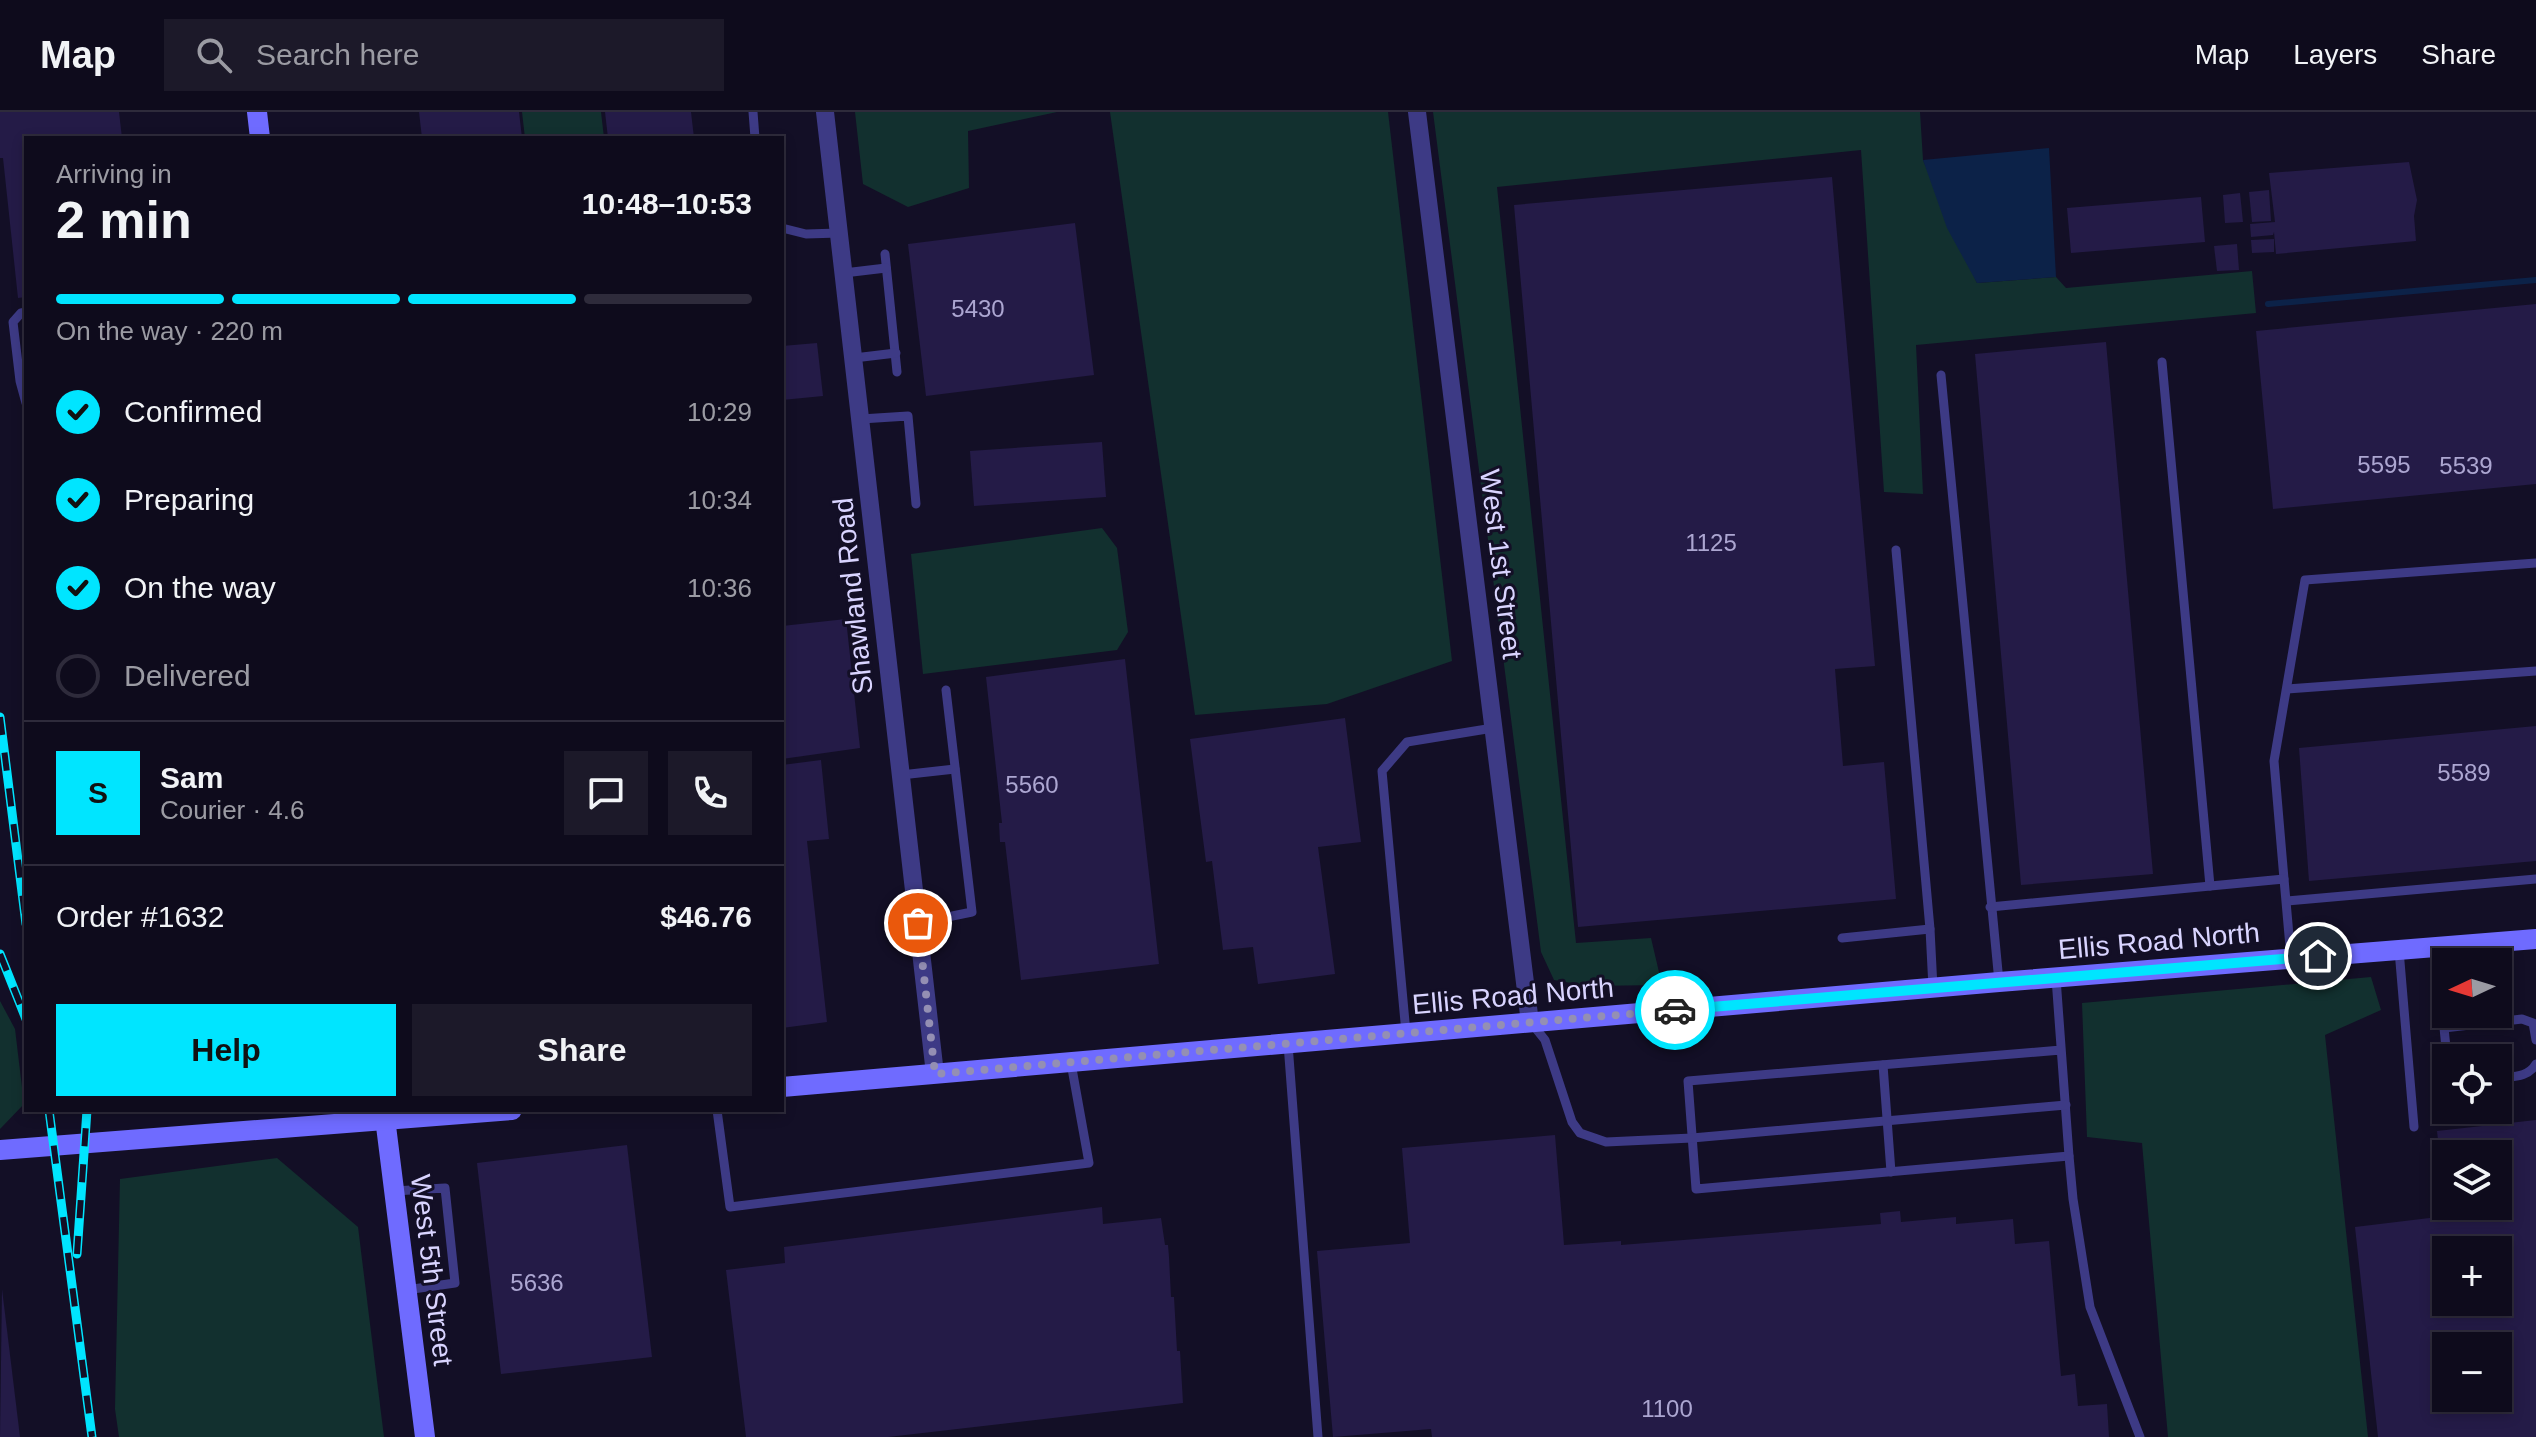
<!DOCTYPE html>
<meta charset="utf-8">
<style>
body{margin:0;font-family:Helvetica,sans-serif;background:#1c1929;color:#f1f3f6;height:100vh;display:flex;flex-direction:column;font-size:30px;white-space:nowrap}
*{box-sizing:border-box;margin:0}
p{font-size:26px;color:#9b9ba3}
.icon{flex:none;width:44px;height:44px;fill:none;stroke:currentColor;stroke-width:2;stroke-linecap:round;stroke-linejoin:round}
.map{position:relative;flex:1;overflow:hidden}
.side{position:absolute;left:24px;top:24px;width:760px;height:976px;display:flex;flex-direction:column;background:#0e0b1c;border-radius:0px;box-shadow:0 4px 12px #0003,0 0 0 2px #2e2b3b}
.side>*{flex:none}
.needle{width:52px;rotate:266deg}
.buttons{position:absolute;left:2432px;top:836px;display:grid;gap:16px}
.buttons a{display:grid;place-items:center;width:80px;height:80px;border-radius:0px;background:#0e0b1c;box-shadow:0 4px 12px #0003,0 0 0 2px #2e2b3b;font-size:40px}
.pin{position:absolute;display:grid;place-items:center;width:68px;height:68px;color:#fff;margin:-34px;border:4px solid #fff;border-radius:50%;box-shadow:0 2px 8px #0007}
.courier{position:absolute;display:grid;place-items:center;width:80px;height:80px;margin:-40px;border:6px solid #00e5ff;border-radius:50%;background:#fff;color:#222;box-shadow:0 2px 10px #0007}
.head em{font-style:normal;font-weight:700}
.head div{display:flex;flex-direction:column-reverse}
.head{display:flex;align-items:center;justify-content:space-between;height:136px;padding:0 32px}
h1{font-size:52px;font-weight:700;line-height:60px}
.bar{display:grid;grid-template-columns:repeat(4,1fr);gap:12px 8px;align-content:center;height:96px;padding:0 32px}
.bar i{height:10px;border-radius:6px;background:#2e2b3b}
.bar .current{background:#00e5ff}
.bar p{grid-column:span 4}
.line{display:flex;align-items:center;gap:20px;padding:0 32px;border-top:2px solid #2e2b3b}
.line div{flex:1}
.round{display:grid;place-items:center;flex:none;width:84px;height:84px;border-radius:0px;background:#1c1929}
ol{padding:0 32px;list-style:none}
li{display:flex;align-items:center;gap:24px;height:88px}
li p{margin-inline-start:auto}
li .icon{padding:8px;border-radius:50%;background:#00e5ff;color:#111;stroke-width:4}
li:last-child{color:#9b9ba3}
li i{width:44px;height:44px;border:4px solid #2e2b3b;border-radius:50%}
.button{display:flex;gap:16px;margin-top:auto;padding:16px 32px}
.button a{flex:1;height:92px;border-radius:0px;background:#00e5ff;color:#111;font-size:32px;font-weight:700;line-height:92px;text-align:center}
.button a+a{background:#1c1929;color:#f1f3f6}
header{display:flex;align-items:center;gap:48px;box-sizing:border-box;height:112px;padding:0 40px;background:#0e0b1c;border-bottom:2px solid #2e2b3b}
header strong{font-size:38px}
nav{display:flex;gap:44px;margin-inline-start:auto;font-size:28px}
.search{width:560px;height:72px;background:#1c1929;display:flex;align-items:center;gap:20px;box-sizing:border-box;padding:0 28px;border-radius:0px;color:#9b9ba3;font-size:30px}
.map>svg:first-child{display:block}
.green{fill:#12302f}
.water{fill:#0c2248}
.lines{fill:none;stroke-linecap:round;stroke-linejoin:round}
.stream{stroke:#0c2248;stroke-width:6}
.building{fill:#241b47;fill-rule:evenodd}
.lane{stroke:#3d3a85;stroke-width:9}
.street{stroke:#3d3a85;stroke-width:18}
.secondary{stroke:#6f6bff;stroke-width:20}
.rail-casing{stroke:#00e5ff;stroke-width:9}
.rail{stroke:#130f26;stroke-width:6;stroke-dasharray:18;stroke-linecap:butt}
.done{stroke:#948fb3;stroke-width:8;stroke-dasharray:0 14.4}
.route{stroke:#00e5ff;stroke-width:10}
.labels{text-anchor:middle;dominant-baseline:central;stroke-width:6;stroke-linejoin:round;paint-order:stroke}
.number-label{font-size:24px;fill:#aca6d1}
.street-label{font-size:28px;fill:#d9d4ff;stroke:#130f26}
</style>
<header>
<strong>Map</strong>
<div class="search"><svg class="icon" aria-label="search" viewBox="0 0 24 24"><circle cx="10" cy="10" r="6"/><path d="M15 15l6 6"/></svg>Search here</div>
<nav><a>Map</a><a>Layers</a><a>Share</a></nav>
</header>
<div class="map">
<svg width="2536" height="1325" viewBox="0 0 2536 1325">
<rect width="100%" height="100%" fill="#130f26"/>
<g class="green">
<path d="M522 0H601L604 26H525Z"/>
<path d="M855 0H1057L968 19 969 76 908 95 863 72Z"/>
<path d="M1110 0H1388L1452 549 1327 592 1195 603Z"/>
<path d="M1433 0H1920L1923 48 1977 171 2056 165 2066 176 2252 159 2256 201 1916 233 1923 382 1884 380 1861 38 1497 75 1576 831 1651 826 1662 873 1588 874 1554 868 1541 840Z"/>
<path d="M1102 416 1117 436 1128 520 1117 538 923 562 911 442Z"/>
<path d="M2371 865 2381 898 2325 923 2368 1325H2168L2142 1031 2087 1025 2082 891Z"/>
<path d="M0 889 15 917 24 992 0 1017Z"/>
<path d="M277 1046 358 1115 384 1325H119L115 1297 120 1067Z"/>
</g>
<path class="water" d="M2049 36 2056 165 1977 171 1947 116 1923 48Z"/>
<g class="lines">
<path class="stream" d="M2268 192 2536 168"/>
</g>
<g class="building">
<path d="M0 0H119L122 26H26V185L18 186 3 46H0Z"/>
<path d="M419 0H519L522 26H422Z"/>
<path d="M605 0H691L694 26H608Z"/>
<path d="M2409 50 2417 88 2414 104 2416 129 2276 142 2274 120 2273 123 2251 125 2250 112 2275 110 2269 61Z"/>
<path d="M1832 65 1875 554 1835 557 1843 654 1884 650 1896 787 1578 815 1514 93Z"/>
<path d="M2269 78 2271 109 2252 110 2249 80Z"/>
<path d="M2240 81 2243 110 2225 111 2223 83Z"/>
<path d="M2201 85 2205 130 2071 141 2067 96Z"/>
<path d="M1075 111 1094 263 926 284 908 132Z"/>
<path d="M2274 127V140L2252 141 2251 128Z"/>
<path d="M2237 132 2239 158 2217 159 2214 134Z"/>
<path d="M2536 192V372L2273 397 2256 219Z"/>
<path d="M2106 230 2153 762 2021 773 1975 242Z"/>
<path d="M817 231 823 284 782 288V234Z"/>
<path d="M1102 330 1106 385 974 394 970 339Z"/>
<path d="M846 507 860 636 782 647V514Z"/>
<path d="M1125 547 1159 852 1021 868 1005 730H1000L999 711H1002L986 565Z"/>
<path d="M1345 606 1361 730 1318 735 1335 862 1258 872 1253 835 1223 838 1212 749 1206 750 1190 627Z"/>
<path d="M2536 614V749L2309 769 2299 636Z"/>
<path d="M821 648 829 727 807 729 827 910 782 916V653Z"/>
<path d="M2536 1008V1325H2378L2355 1115 2446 1104 2445 1094H2498V1042H2446V1081H2444L2437 1019ZM2446 1138H2498V1190H2446ZM2446 1234H2498V1286H2446Z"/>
<path d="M1555 1023 1564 1133 1621 1129V1133L1881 1112 1880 1101 1900 1099 1901 1110 1956 1105V1112L2013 1107 2015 1132 2049 1129 2061 1264 2075 1262 2078 1294 2107 1292 2109 1325H1432L1431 1317 1333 1325 1317 1139 1410 1131 1402 1036Z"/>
<path d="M627 1033 652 1245 501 1262 477 1051Z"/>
<path d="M1102 1095 1103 1112 1161 1106 1165 1133H1168L1169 1145 1171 1185H1174L1177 1239H1180L1183 1291 888 1325H746L726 1158 785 1151 784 1135Z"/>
<path d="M2 1177 20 1325H0Z"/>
</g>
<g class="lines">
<g class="lane">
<path d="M753 0 755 26"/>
<path d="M782 116 806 122 839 121"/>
<path d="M885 142 897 260"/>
<path d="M844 161 886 156"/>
<path d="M26 200 21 201 13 210 20 269 26 291"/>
<path d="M854 246 896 241"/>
<path d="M2162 250 2210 774"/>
<path d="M1941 263 1999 870"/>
<path d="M861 307 908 304 916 392"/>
<path d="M1896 438 1930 817 1933 876"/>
<path d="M2287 577 2536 559"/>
<path d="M901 663 955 657"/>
<path d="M2284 767 2274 649 2305 468 2536 451"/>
<path d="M2287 789 2536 767"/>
<path d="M1990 795 2284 767 2291 846"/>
<path d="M918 811 972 800 946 578"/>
<path d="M1842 826 1930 817"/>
<path d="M2436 835 2447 946"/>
<path d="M2399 838 2414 1015"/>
<path d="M2056 866 2069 1044 1696 1077 1688 969 2061 938"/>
<path d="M1533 913 1545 928 1572 1010 1580 1021 1606 1030 1692 1026 2066 993"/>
<path d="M2444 916 2522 907 2533 911 2536 928"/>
<path d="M1406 921 1382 659 1407 630 1493 616"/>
<path d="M1288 932 1318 1325"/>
<path d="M1883 953 1891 1060"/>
<path d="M2498 966C2512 964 2528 966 2536 952"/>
<path d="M717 998 730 1095 1089 1051 1071 951"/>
<path d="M2069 1044 2073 1087 2090 1195 2140 1325"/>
<path d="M394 1079 445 1076 455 1171 406 1178"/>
</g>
<g class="street">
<path d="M825 0 935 962"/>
<path d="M1417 0 1530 911"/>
</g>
<g class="secondary">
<path d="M257 0 260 26"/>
<path d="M782 975 1999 870 2536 827"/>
<path d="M384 998 425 1325"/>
<path d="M0 1038 512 998"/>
</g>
<defs>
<g id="rail">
<path d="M0 605 26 812"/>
<path d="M0 842 26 907"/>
<path d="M49 998 92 1325"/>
<path d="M77 1142 87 998"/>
</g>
</defs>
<use href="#rail" class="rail-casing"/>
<use href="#rail" class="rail"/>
</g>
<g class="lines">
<path class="done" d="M918 811 935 962 1675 898"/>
<path class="route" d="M1675 898 2318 844"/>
</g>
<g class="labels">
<g class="number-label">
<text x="978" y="196">5430</text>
<text x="2384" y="352">5595</text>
<text x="2466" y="353">5539</text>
<text x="1711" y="430">1125</text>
<text x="2464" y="660">5589</text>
<text x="1032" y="672">5560</text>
<text x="537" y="1170">5636</text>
<text x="1667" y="1296">1100</text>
</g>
<g class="street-label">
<text transform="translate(1501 452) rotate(83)">West 1st Street</text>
<text transform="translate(853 484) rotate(-96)">Shawland Road</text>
<text transform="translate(2159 829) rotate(-5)">Ellis Road North</text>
<text transform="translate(1513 884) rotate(-5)">Ellis Road North</text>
<text transform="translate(432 1158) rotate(83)">West 5th Street</text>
</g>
</g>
</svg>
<div class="buttons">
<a><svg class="needle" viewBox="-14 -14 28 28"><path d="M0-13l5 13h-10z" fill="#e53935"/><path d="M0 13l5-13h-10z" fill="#9b9ba3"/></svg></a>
<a><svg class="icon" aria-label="locate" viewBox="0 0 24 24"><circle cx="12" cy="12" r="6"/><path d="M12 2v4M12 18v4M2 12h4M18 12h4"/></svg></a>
<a><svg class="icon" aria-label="layers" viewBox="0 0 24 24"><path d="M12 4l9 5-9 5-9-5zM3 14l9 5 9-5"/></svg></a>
<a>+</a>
<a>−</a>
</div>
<div class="pin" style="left:918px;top:811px;background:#ea580c"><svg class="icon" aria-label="bag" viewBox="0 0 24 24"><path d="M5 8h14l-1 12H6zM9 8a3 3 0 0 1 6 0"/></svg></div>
<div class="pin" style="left:2318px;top:844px;background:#1f2937"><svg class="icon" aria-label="home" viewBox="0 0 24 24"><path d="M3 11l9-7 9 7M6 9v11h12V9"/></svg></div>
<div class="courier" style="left:1675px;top:898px"><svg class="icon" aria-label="car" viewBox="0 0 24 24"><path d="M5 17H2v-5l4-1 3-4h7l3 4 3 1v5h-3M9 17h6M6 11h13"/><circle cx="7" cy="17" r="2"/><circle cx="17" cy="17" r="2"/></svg></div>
<section class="side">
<div class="head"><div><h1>2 min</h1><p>Arriving in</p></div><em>10:48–10:53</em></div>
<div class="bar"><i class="current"></i><i class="current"></i><i class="current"></i><i></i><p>On the way · 220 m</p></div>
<ol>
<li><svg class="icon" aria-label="check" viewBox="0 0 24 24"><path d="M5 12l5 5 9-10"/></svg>Confirmed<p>10:29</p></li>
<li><svg class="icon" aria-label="check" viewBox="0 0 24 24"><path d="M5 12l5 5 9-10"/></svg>Preparing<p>10:34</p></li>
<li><svg class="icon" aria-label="check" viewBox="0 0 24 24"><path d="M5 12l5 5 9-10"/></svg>On the way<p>10:36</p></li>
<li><i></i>Delivered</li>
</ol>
<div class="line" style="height:144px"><b class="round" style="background:#00e5ff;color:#111">S</b><div><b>Sam</b><p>Courier · 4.6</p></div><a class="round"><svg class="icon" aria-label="chat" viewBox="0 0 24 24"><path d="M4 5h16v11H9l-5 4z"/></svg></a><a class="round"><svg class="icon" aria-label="phone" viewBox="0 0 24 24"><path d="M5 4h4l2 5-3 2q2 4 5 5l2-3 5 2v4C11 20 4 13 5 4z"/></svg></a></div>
<div class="line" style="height:104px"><div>Order #1632</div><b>$46.76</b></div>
<div class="button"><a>Help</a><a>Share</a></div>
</section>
</div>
